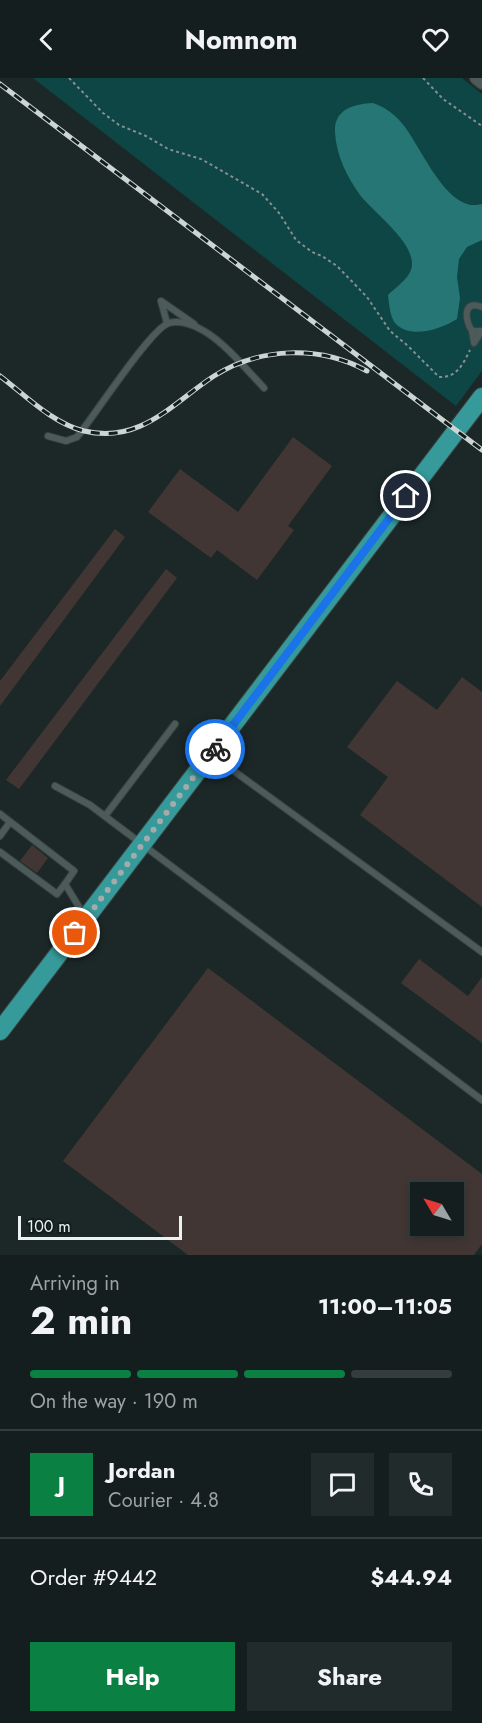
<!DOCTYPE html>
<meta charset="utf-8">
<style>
body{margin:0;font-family:Jost,sans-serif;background:#222b2b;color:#f1f3f6;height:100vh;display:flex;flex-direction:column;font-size:22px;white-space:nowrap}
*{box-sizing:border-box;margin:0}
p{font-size:20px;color:#9da2a4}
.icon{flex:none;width:33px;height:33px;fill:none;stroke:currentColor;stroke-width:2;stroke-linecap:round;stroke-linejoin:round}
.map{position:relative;height:1177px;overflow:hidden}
.side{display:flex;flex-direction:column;background:#151e1e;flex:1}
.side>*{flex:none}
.needle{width:39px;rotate:308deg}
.buttons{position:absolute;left:410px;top:1104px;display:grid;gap:12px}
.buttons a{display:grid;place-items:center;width:54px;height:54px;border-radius:0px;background:#151e1e;box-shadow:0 3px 9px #0003,0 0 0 2px #343c3c;font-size:30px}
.scale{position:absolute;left:18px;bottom:15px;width:164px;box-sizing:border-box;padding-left:6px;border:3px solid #ebf3f2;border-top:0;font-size:16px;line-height:21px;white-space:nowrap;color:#ebf3f2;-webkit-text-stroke:4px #121e1e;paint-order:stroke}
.pin{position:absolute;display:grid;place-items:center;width:51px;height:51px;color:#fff;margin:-26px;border:3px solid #fff;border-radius:50%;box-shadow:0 2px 6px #0007}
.courier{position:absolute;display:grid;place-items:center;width:60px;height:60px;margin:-30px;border:4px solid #1a73e8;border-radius:50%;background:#fff;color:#222;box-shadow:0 2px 8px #0007}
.head em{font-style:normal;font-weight:700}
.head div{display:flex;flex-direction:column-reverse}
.head{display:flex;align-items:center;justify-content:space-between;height:102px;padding:0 30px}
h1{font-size:39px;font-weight:700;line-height:45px}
.bar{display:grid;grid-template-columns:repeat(4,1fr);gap:9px 6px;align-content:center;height:72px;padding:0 30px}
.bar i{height:8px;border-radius:4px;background:#343c3c}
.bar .on{background:#0b8043}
.bar p{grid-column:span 4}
.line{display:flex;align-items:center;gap:15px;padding:0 30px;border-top:2px solid #343c3c}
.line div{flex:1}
.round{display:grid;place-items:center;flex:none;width:63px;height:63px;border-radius:0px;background:#222b2b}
.action{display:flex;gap:12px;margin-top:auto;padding:12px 30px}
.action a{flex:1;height:69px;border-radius:0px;background:#0b8043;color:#fff;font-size:24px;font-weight:700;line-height:69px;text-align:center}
.action a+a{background:#222b2b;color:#f1f3f6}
header{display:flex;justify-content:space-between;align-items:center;height:78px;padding:0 30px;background:#151e1e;font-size:27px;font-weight:700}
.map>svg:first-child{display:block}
.green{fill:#0e4545}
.water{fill:#267676}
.building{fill:#413633;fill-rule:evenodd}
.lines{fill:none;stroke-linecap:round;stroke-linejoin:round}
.lane-casing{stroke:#384342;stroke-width:8}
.street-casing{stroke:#384342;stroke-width:14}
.primary-casing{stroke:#384342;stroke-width:20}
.path{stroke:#858f8e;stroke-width:2;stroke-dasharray:3 3;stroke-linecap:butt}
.lane{stroke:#4c5a5a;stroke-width:6}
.street{stroke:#4c5a5a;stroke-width:12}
.primary{stroke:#369a9a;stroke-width:18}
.rail-casing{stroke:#ccd5d4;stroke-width:5}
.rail{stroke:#121e1e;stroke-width:3;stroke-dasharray:9;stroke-linecap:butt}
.done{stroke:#a3acab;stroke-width:6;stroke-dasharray:0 10.8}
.route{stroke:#1a73e8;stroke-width:8}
</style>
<header><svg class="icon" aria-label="back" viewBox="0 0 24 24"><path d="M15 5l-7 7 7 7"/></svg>Nomnom<svg class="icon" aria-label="heart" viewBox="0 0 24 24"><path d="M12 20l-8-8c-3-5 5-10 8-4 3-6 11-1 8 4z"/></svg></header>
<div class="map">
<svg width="482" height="1177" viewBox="0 0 482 1177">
<rect width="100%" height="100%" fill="#1c2828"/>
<path class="green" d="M33 0H462L482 16V293L456 328Z"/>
<path class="water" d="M373 25C384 29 392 34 400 43 420 64 446 137 482 126V162L467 169 459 181 457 199 460 220 457 241C441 251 410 262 395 245 390 238 389 226 388 217 397 208 412 199 412 186 412 162 375 136 360 117 347 99 336 77 335 54 334 31 354 26 373 25Z"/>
<g class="building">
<path d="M293 359 332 388 288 448 294 452 257 502 217 472 211 480 148 434 180 391 238 434Z"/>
<path d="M115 451 125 459 0 628V603Z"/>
<path d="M166 491 177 500 19 711 6 702Z"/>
<path d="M462 599 482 614V829L360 737 388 699 347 669 397 603 437 632Z"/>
<path d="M32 767 48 780 37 795 20 783Z"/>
<path d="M419 881 468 918 482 899V965L401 905Z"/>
<path d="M208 890 482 1096V1166L474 1177H188L63 1083ZM420 1114H453V1148H420Z"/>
</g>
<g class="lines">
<defs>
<g id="lane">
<path d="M482 229C462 221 465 243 472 253H482"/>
<path d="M167 245 161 223 194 246"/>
<path d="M472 253 474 265 481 254"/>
<path d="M48 358 66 363 77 359C93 340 151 250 169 245 180 242 195 247 204 253 225 265 247 292 264 310"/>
<path d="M212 677 482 874"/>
<path d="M55 708 90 727 482 1022"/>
<path d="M0 736 74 793 65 806 84 837"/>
<path d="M105 738 175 646"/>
<path d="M0 758 10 744"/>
<path d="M0 774 57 816 65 806"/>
</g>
<path id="street" d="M476 0 482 5"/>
<path id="primary" d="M0 953 482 319"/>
</defs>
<use href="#lane" class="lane-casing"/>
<use href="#street" class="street-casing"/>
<use href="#primary" class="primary-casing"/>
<g class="path">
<path d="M69 0 103 35 119 47 146 58 168 71 201 81 262 116 279 135 296 162 312 174 322 178 337 188 367 219 390 253 408 268 439 299C457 300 463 286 470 272"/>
<path d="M423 0 443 21 482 48"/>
</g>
<use href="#lane" class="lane"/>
<use href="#street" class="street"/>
<use href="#primary" class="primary"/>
<defs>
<g id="rail">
<path d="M0 6 482 372"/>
<path d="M0 298C25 317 52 345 84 353 141 366 171 326 214 298 260 269 320 267 367 293"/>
</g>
</defs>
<use href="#rail" class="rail-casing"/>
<use href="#rail" class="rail"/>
</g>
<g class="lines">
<path class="done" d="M75 855 215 671"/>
<path class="route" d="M215 671 406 418"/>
</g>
</svg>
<div class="buttons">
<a><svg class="needle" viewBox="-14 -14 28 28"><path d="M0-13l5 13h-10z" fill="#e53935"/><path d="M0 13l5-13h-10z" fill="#9da2a4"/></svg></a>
</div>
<div class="scale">100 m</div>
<div class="pin" style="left:75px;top:855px;background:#ea580c"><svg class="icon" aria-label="bag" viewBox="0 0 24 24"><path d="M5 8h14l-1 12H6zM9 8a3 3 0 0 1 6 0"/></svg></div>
<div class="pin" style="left:406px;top:418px;background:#1f2937"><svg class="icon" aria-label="home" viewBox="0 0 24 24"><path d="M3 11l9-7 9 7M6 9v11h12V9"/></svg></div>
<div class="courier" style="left:215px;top:671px"><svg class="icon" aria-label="bike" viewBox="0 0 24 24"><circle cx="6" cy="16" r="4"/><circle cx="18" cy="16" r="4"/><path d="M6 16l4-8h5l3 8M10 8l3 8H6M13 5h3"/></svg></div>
</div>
<section class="side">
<div class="head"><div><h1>2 min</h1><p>Arriving in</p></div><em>11:00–11:05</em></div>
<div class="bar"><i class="on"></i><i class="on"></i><i class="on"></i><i></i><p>On the way · 190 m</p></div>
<div class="line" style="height:108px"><b class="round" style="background:#0b8043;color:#fff">J</b><div><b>Jordan</b><p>Courier · 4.8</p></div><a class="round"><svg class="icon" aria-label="chat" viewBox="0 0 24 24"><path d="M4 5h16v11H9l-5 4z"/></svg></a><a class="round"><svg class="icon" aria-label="phone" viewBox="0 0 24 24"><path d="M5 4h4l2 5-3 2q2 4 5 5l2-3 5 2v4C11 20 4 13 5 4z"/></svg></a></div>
<div class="line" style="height:78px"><div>Order #9442</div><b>$44.94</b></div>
<div class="action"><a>Help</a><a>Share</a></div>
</section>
